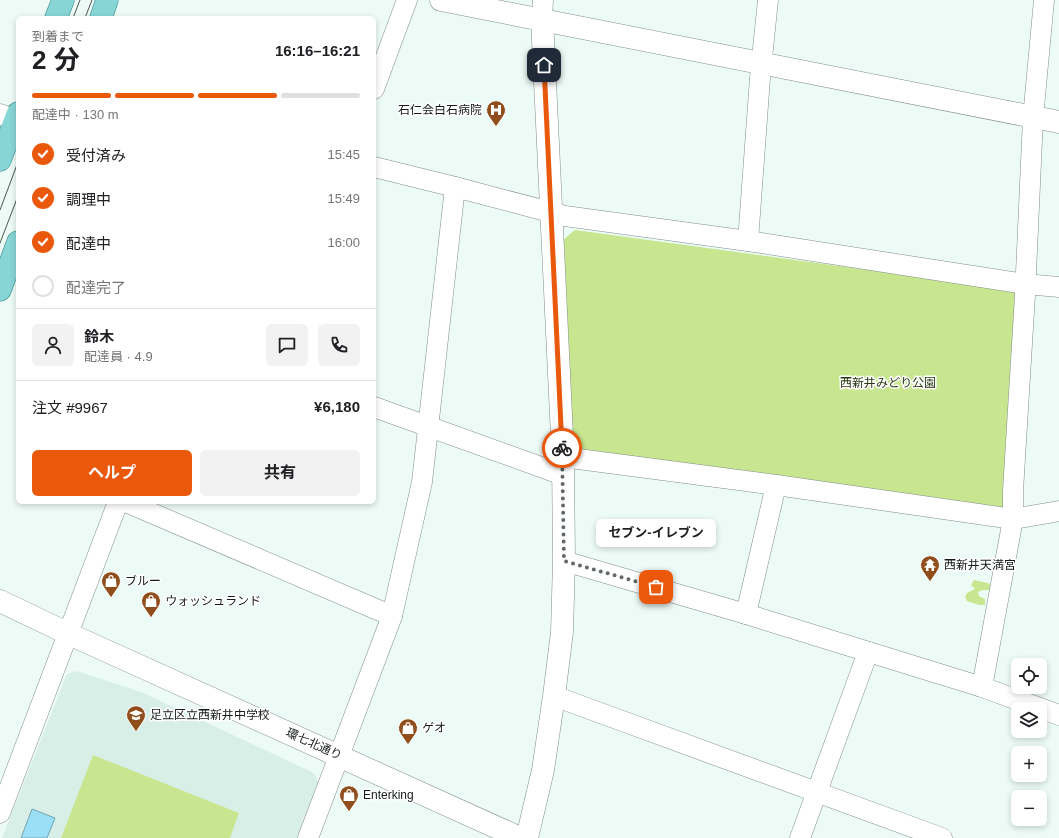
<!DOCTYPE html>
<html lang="ja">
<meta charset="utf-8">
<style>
body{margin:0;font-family:Arial,"Noto Sans JP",sans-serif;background:#f2f2f2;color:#202124;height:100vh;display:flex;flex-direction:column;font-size:15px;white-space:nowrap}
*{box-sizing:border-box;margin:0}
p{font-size:13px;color:#757577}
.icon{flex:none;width:22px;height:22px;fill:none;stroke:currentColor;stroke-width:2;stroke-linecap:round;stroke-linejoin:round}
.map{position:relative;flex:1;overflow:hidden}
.details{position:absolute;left:16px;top:16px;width:360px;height:488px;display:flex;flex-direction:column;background:#fff;border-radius:6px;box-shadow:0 2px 6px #0003}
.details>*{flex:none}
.tools{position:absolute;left:1011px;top:658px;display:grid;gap:8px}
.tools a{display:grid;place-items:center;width:36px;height:36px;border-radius:6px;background:#fff;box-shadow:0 2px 6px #0003;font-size:20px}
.pin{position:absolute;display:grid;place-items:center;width:34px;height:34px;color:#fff;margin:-17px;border-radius:8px;box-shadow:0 2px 6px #0006}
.courier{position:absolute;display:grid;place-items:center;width:40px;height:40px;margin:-20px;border:3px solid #ea580c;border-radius:50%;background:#fff;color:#222;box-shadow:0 1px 5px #0007}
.bubble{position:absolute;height:28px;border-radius:6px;background:#fff;box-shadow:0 2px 6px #0003;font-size:13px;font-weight:700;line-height:28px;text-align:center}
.head em{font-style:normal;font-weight:700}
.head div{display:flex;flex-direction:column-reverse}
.head{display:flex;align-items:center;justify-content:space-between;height:68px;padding:0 16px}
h1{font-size:26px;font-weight:700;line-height:30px}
.bar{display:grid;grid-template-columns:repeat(4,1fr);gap:6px 4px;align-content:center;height:48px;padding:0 16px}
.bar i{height:5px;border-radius:3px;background:#e0e0e0}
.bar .selected{background:#ea580c}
.bar p{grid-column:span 4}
.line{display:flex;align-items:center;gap:10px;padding:0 16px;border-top:1px solid #e0e0e0}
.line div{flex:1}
.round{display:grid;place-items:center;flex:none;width:42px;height:42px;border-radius:6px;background:#f2f2f2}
ol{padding:0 16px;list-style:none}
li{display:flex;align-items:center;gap:12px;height:44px}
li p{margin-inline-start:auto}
li .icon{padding:4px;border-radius:50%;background:#ea580c;color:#fff;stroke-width:4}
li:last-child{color:#757577}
li i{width:22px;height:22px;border:2px solid #e0e0e0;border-radius:50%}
.button{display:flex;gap:8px;margin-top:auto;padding:8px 16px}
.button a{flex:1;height:46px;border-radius:6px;background:#ea580c;color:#fff;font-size:16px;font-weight:700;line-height:46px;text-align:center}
.button a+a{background:#f2f2f2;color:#202124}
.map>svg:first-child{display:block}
.built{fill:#d8efe7}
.green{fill:#c8e68f}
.water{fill:#9adff5;stroke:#72a4b3}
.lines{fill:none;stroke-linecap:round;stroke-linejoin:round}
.street-casing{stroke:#818e89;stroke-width:21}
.secondary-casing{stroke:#818e89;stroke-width:23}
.primary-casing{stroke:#2c8282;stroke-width:23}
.street{stroke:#fff;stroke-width:20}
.secondary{stroke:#fff;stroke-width:22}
.primary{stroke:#88d5d6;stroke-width:22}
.tram{stroke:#4e5553;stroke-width:1}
.done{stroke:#616966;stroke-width:4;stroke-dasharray:0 7.2}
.route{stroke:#ea580c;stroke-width:5}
.labels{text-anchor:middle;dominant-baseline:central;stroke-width:3;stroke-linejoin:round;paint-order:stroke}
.poi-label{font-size:12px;fill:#161b19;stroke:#fff;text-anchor:start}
.park-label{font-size:12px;fill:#2a360f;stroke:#fff}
.street-label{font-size:12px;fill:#161b19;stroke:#fff}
</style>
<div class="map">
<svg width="1059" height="838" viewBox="0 0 1059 838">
<rect width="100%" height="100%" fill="#edfbf6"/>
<path class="built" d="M77 671 141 692 314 773 318 782 297 838H2L67 674Z"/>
<g class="green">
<path d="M575 230 1021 291 1003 510 572 450 564 239Z"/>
<path d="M974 580 988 583 991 585 989 590H983L978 592 979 596 985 599V605H979L967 601 965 597 967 593 975 589 971 585Z"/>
<path d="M93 755 239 813 230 838H61Z"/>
</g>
<path class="water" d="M32 809 55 818 47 838H21Z"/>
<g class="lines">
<defs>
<g id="street">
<path d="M542 19 543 0"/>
<path d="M374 89 407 0"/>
<path d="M0 114 15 120"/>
<path d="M374 167 455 187 565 216 748 241 1025 284 1059 287"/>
<path d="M748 241 760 78 768 0"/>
<path d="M374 407 563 475"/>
<path d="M563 457 776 485 1013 519 1059 511"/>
<path d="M126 502 392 616"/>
<path d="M564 561 746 614 982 687 1059 715"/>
<path d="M746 614 776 485"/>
<path d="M982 687 1013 519V491L1025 295 1033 118 1044 0"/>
<path d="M554 696 942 838"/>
<path d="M0 813 118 502"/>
<path d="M308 838 392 616 422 482 455 187"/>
<path d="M800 838 868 652"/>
</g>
<g id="secondary">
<path d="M441 0 1059 122"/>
<path d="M0 601 69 634 520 838"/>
<path d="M527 838 543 770 554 696 562 632 564 561 563 457 542 19"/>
</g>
<g id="primary">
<path d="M56 18 63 0"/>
<path d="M101 18 107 0"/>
<path d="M0 160 18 113"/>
<path d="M0 290 18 242"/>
</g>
</defs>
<use href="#street" class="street-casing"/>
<use href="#secondary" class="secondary-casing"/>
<use href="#primary" class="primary-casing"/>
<use href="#street" class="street"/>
<use href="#secondary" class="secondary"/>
<use href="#primary" class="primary"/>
<g class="tram">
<path d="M73 18 80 0"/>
<path d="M85 18 92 0"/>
<path d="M0 210 18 162"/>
<path d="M0 243 18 196"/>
</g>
</g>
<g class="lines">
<path class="done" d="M562 448 564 561 656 587"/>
<path class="route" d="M544 65 562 448"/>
</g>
<defs>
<symbol id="hospital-pin" viewBox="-11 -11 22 30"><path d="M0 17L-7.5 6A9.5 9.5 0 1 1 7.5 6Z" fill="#904e1c" stroke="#fff"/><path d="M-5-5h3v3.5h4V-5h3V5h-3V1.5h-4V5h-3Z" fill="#fff"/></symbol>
<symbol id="temple-pin" viewBox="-11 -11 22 30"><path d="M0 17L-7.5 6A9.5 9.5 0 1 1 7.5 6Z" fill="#904e1c" stroke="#fff"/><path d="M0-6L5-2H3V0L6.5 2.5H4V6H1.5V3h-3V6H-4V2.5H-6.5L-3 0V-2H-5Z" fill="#fff"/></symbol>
<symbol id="shop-pin" viewBox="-11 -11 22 30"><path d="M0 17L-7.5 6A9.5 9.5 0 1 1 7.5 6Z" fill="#904e1c" stroke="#fff"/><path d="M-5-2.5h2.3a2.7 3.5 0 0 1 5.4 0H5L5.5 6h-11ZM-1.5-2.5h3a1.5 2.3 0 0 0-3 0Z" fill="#fff"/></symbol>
<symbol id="school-pin" viewBox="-11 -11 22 30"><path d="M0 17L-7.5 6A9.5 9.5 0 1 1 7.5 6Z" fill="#904e1c" stroke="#fff"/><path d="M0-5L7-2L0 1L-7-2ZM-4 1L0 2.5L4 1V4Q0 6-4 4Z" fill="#fff"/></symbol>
</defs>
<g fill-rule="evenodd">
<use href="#hospital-pin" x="485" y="99" width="22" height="30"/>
<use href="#temple-pin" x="919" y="554" width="22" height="30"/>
<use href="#shop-pin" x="100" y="570" width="22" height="30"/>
<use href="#shop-pin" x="140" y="590" width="22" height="30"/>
<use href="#school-pin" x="125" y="704" width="22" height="30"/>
<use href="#shop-pin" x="397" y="717" width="22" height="30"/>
<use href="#shop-pin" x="338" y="784" width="22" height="30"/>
</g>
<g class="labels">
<g class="poi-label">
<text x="482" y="110" text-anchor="end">石仁会白石病院</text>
<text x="944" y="565">西新井天満宮</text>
<text x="125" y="581">ブルー</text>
<text x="165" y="601">ウォッシュランド</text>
<text x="150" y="715">足立区立西新井中学校</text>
<text x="422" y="728">ゲオ</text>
<text x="363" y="795">Enterking</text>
</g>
<g class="park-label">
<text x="888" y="383">西新井みどり公園</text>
</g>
<g class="street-label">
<text transform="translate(314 744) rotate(24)">環七北通り</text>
</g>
</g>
</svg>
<div class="tools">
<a><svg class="icon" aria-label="locate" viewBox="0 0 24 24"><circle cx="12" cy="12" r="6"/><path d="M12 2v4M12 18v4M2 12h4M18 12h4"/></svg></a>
<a><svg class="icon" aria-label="layers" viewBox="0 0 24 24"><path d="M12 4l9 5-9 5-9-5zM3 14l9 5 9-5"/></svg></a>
<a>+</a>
<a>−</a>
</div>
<div class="pin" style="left:656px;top:587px;background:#ea580c"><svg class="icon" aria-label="bag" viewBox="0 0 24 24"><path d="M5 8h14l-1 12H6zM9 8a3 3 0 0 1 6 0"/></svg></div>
<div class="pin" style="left:544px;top:65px;background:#1f2937"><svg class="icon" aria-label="home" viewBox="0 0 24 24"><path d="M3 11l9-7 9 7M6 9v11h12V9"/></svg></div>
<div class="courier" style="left:562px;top:448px"><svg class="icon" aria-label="bike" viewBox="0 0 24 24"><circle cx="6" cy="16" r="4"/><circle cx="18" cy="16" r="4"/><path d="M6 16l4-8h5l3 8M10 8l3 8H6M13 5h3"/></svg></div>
<div class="bubble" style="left:596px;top:519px;width:120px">セブン-イレブン</div>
<section class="details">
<div class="head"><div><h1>2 分</h1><p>到着まで</p></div><em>16:16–16:21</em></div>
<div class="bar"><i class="selected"></i><i class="selected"></i><i class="selected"></i><i></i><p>配達中 · 130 m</p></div>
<ol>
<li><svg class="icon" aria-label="check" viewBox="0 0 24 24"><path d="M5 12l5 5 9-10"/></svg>受付済み<p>15:45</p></li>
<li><svg class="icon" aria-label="check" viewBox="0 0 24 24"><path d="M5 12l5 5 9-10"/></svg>調理中<p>15:49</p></li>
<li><svg class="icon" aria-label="check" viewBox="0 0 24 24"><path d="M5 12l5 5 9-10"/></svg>配達中<p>16:00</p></li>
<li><i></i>配達完了</li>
</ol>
<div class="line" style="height:72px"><a class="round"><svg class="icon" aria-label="person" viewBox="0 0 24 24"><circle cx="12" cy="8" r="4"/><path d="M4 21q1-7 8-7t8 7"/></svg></a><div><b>鈴木</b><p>配達員 · 4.9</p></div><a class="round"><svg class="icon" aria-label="chat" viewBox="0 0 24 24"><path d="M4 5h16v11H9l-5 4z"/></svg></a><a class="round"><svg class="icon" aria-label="phone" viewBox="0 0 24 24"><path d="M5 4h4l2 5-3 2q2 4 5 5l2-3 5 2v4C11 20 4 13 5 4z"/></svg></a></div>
<div class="line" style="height:52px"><div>注文 #9967</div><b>¥6,180</b></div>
<div class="button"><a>ヘルプ</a><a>共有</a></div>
</section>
</div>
